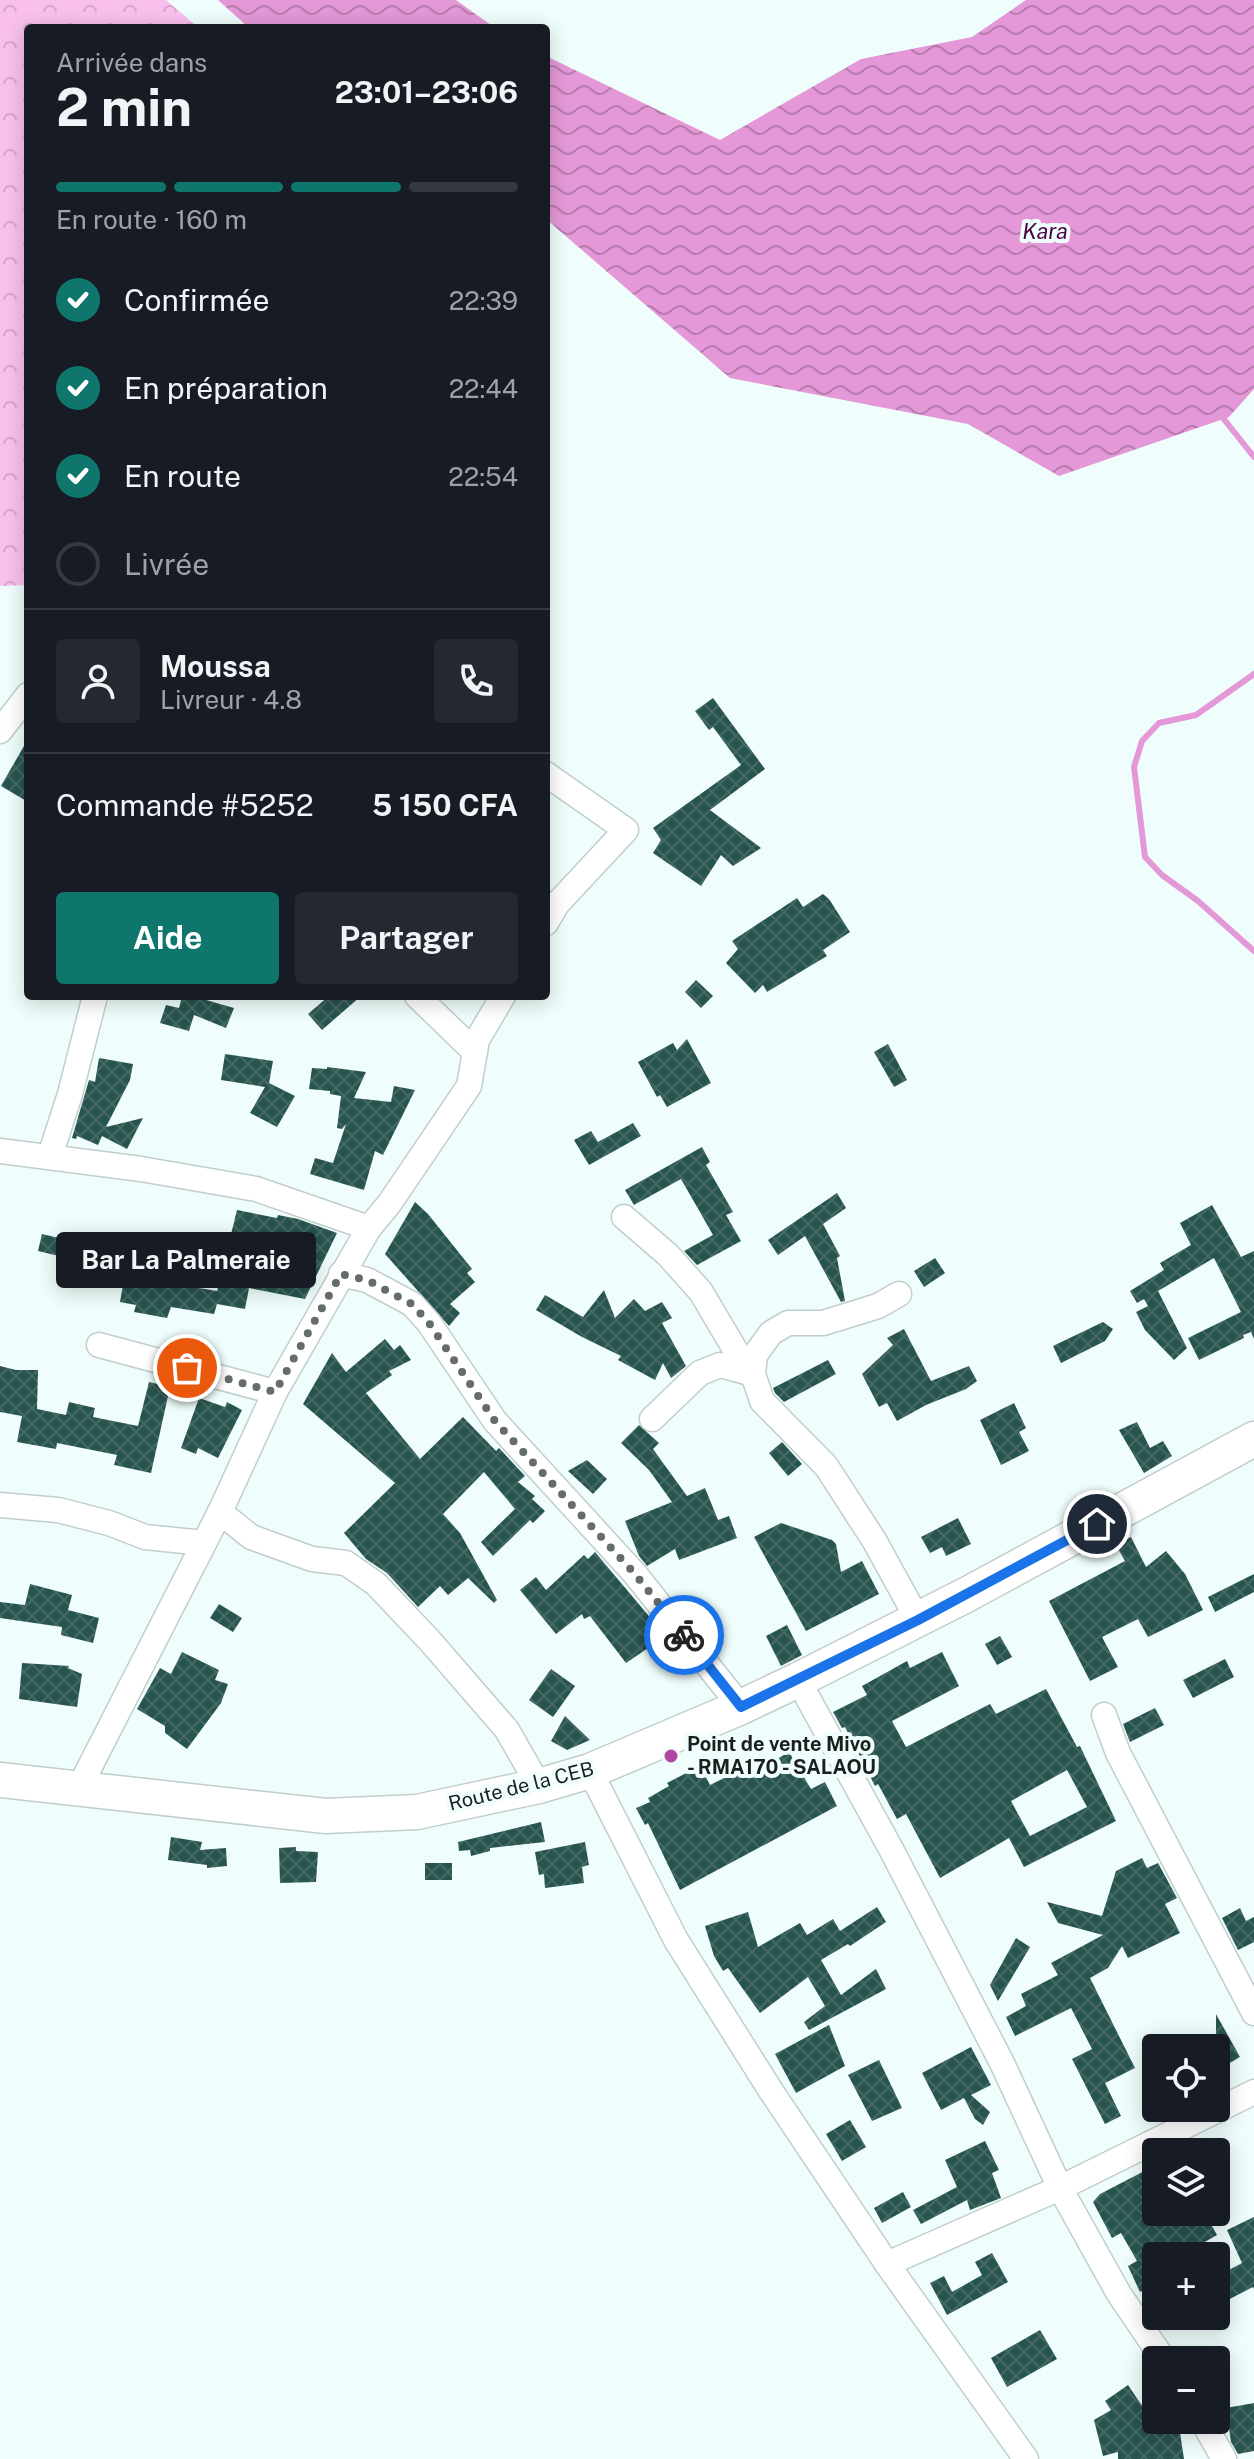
<!DOCTYPE html>
<html lang="fr">
<meta charset="utf-8">
<style>
body{margin:0;font-family:"Public Sans",sans-serif;background:#242831;color:#f1f3f6;height:100vh;display:flex;flex-direction:column;font-size:30px;white-space:nowrap}
*{box-sizing:border-box;margin:0}
p{font-size:26px;color:#9ea1a6}
.icon{flex:none;width:44px;height:44px;fill:none;stroke:currentColor;stroke-width:2;stroke-linecap:round;stroke-linejoin:round}
.map{position:relative;flex:1;overflow:hidden}
.sheet{position:absolute;left:24px;top:24px;width:526px;height:976px;display:flex;flex-direction:column;background:#171b24;border-radius:8px;box-shadow:0 4px 20px #0003}
.sheet>*{flex:none}
.fabs{position:absolute;left:1142px;top:2034px;display:grid;gap:16px}
.fabs a{display:grid;place-items:center;width:88px;height:88px;border-radius:8px;background:#171b24;box-shadow:0 4px 20px #0003;font-size:40px}
.pin{position:absolute;display:grid;place-items:center;width:68px;height:68px;color:#fff;margin:-34px;border:4px solid #fff;border-radius:50%;box-shadow:0 2px 8px #0007}
.courier{position:absolute;display:grid;place-items:center;width:80px;height:80px;margin:-40px;border:6px solid #1a73e8;border-radius:50%;background:#fff;color:#222;box-shadow:0 2px 10px #0007}
.bubble{position:absolute;height:56px;border-radius:8px;background:#171b24;box-shadow:0 4px 20px #0003;font-size:26px;font-weight:700;line-height:56px;text-align:center}
.headline em{font-style:normal;font-weight:700}
.headline div{display:flex;flex-direction:column-reverse}
.headline{display:flex;align-items:center;justify-content:space-between;height:136px;padding:0 32px}
h1{font-size:52px;font-weight:700;line-height:60px}
.bar{display:grid;grid-template-columns:repeat(4,1fr);gap:12px 8px;align-content:center;height:96px;padding:0 32px}
.bar i{height:10px;border-radius:6px;background:#363941}
.bar .selected{background:#0f766e}
.bar p{grid-column:span 4}
.line{display:flex;align-items:center;gap:20px;padding:0 32px;border-top:2px solid #363941}
.line div{flex:1}
.round{display:grid;place-items:center;flex:none;width:84px;height:84px;border-radius:8px;background:#242831}
ol{padding:0 32px;list-style:none}
li{display:flex;align-items:center;gap:24px;height:88px}
li p{margin-inline-start:auto}
li .icon{padding:8px;border-radius:50%;background:#0f766e;color:#fff;stroke-width:4}
li:last-child{color:#9ea1a6}
li i{width:44px;height:44px;border:4px solid #363941;border-radius:50%}
.primary-button{display:flex;gap:16px;margin-top:auto;padding:16px 32px}
.primary-button a{flex:1;height:92px;border-radius:8px;background:#0f766e;color:#fff;font-size:32px;font-weight:700;line-height:92px;text-align:center}
.primary-button a+a{background:#242831;color:#f1f3f6}
.map>svg:first-child{display:block}
.forest{fill:url(#forest-crowns)}
.water{fill:url(#water-waves)}
.lines{fill:none;stroke-linecap:round;stroke-linejoin:round}
.stream{stroke:#e498d7;stroke-width:6}
.building{fill:url(#building-cross-hatch);fill-rule:evenodd}
.minor-casing{stroke:#c0cecc;stroke-width:27}
.secondary-casing{stroke:#c0cecc;stroke-width:37}
.minor{stroke:#fff;stroke-width:24}
.secondary{stroke:#fff;stroke-width:34}
.done{stroke:#656d6c;stroke-width:8;stroke-dasharray:0 14.4}
.route{stroke:#1a73e8;stroke-width:10}
.poi-dot{fill:#b246a5;stroke:#effefc;stroke-width:3}
.labels{text-anchor:middle;dominant-baseline:central;stroke-width:8;stroke-linejoin:round;paint-order:stroke}
.poi-label{font-size:20px;font-weight:bold;fill:#1a1f1e;stroke:#effefc;text-anchor:start}
.street-label{font-size:20px;fill:#1a1f1e;stroke:#effefc}
.water-label{font-size:22px;font-style:italic;fill:#490343;stroke:#effefc}
</style>
<div class="map">
<svg width="1254" height="2459" viewBox="0 0 1254 2459">
<defs>
<pattern id="forest-crowns" width="20" height="18" patternUnits="userSpaceOnUse" patternTransform="scale(2)"><rect width="20" height="18" fill="#f9c0ee"/><path d="M2 6a3 3 0 1 1 6 0M12 15a3 3 0 1 1 6 0" fill="none" stroke="#d5a5cc"/></pattern>
<pattern id="water-waves" width="16" height="10" patternUnits="userSpaceOnUse" patternTransform="scale(2)"><rect width="16" height="10" fill="#e498d7"/><path d="M0 5q4-4 8 0t8 0" fill="none" stroke="#b87bae"/></pattern>
<pattern id="building-cross-hatch" width="8" height="8" patternUnits="userSpaceOnUse" patternTransform="scale(2)"><rect width="8" height="8" fill="#28544f"/><path d="M0 0l8 8M0 8l8-8" fill="none" stroke="#456965"/></pattern>
</defs>
<rect width="100%" height="100%" fill="#effefc"/>
<path class="forest" d="M0 0H166L199 28H28V585L0 586Z"/>
<g class="water">
<path d="M218 0H456L495 28H249Z"/>
<path d="M1026 0H1254V389L1229 417 1059 476 968 424 730 378 546 219V56L720 140 861 59 972 37Z"/>
</g>
<g class="lines">
<g class="stream">
<path d="M1219 413 1254 457"/>
<path d="M1254 674 1196 715 1159 723 1142 741 1134 767 1145 857 1162 875 1198 901 1254 951"/>
</g>
</g>
<g class="building">
<path d="M713 698 765 769 710 810 761 848 733 866 721 855 701 886 653 853 661 840 653 828 741 765 713 727 709 730 695 711Z"/>
<path d="M28 739V802L1 786Z"/>
<path d="M823 894 829 899 850 932 823 950 827 956 767 992 763 985 755 993 726 963 738 949 732 941 797 898 803 907Z"/>
<path d="M696 980 713 996 701 1008 685 992Z"/>
<path d="M182 996H192L234 1008 226 1028 194 1015 189 1031 160 1023 166 1005 179 1008Z"/>
<path d="M329 996H361L322 1030 308 1014Z"/>
<path d="M687 1039 711 1083 667 1107 660 1095 657 1097 638 1062 673 1043 677 1050Z"/>
<path d="M888 1044 907 1080 894 1087 874 1052Z"/>
<path d="M225 1054 273 1061 269 1083 295 1096 277 1127 250 1113 265 1087 221 1080Z"/>
<path d="M99 1058 133 1064 130 1080 106 1127 143 1118 127 1149 102 1136 98 1145 77 1136 76 1139 72 1138 89 1080 95 1082Z"/>
<path d="M327 1067 366 1072 354 1098 391 1102 394 1086 415 1090 383 1155 375 1151 364 1190 310 1174 315 1158 333 1163 346 1124 342 1129 337 1128 341 1096 330 1094V1091L309 1089 312 1068 327 1069Z"/>
<path d="M633 1123 641 1136 589 1165 574 1140 591 1131 598 1142Z"/>
<path d="M702 1147 710 1162 706 1165 733 1212 726 1215 741 1241 697 1265 684 1251 713 1235 681 1179 634 1205 625 1190Z"/>
<path d="M837 1193 846 1208 823 1224 840 1256 837 1258 845 1301 841 1302 805 1236 778 1255 768 1240Z"/>
<path d="M415 1202 428 1214 472 1269 467 1273 475 1282 450 1304 460 1313 449 1326 385 1254Z"/>
<path d="M1212 1205 1241 1257 1254 1251V1339L1251 1332 1243 1335 1244 1338 1199 1360 1188 1338 1241 1312 1214 1258 1158 1291 1187 1348 1174 1360 1145 1330 1136 1312 1148 1306 1144 1299 1137 1303 1130 1291 1164 1270 1160 1263 1191 1245 1180 1223Z"/>
<path d="M237 1210 277 1218 278 1215 298 1219 337 1233 305 1299 249 1288 245 1309 217 1304 214 1314 171 1307 167 1318 134 1312 136 1305 120 1302 126 1268 188 1279 187 1286 217 1291Z"/>
<path d="M42 1234 80 1243 76 1260 38 1251Z"/>
<path d="M935 1258 945 1273 924 1287 914 1271Z"/>
<path d="M604 1290 615 1318 634 1299 645 1311 662 1302 672 1318 662 1323 686 1366 671 1378 663 1363 655 1380 618 1360 621 1356 582 1337 536 1310 545 1295 583 1317Z"/>
<path d="M1103 1322 1113 1329 1105 1341 1061 1363 1053 1346Z"/>
<path d="M904 1329 931 1381 969 1366 977 1381 966 1389 926 1405 897 1421 887 1403 879 1407 862 1374 893 1345 887 1338Z"/>
<path d="M385 1339 394 1350 400 1345 411 1360 389 1371 392 1375 366 1393 420 1459 463 1417 496 1451 499 1448 525 1476 518 1482 535 1496 532 1499 545 1511 533 1523 530 1520 493 1556 481 1542 515 1509 484 1472 443 1514 460 1533 497 1600 494 1603 468 1578 448 1595 440 1586 418 1607 387 1573 366 1559 344 1533 395 1483 303 1404 332 1353 346 1372Z"/>
<path d="M828 1360 836 1374 784 1402 775 1393 773 1388Z"/>
<path d="M0 1366 16 1370H38L37 1409 66 1415 69 1402 95 1408 93 1417 138 1426 149 1382 170 1387 151 1473 114 1465 117 1455 57 1443 56 1449 17 1442 22 1416 0 1412Z"/>
<path d="M199 1398 225 1407 227 1402 242 1410 218 1458 198 1448 196 1454 181 1448Z"/>
<path d="M1014 1403 1026 1428 1019 1432 1029 1451 1001 1465 980 1420Z"/>
<path d="M1137 1422 1150 1448 1163 1441 1172 1456 1144 1473 1119 1430Z"/>
<path d="M639 1425 659 1443 653 1449 687 1496 705 1488 718 1520 729 1516 737 1538 679 1560 675 1549 647 1566 639 1556 625 1521 672 1502 649 1470 621 1443Z"/>
<path d="M782 1442 802 1464 788 1476 769 1453Z"/>
<path d="M587 1460 607 1479 593 1494 568 1471Z"/>
<path d="M958 1518 971 1544 946 1556 942 1547 930 1553 921 1537Z"/>
<path d="M781 1523 832 1540 836 1544 841 1572 862 1561 879 1594 806 1631 754 1537Z"/>
<path d="M1131 1537 1146 1567 1166 1551 1185 1574 1203 1610 1148 1637 1138 1619 1102 1637 1118 1667 1090 1681 1049 1601 1125 1561 1116 1545Z"/>
<path d="M595 1552 648 1615 650 1618 648 1620 663 1638 626 1663 590 1616 584 1619 582 1614 556 1634 520 1590 536 1577 546 1590 584 1555 588 1559Z"/>
<path d="M1254 1574V1592L1215 1612 1208 1597Z"/>
<path d="M30 1584 72 1595 68 1610 99 1618 93 1643 61 1635 62 1627 0 1618V1602L25 1605Z"/>
<path d="M219 1604 242 1618 233 1632 210 1618Z"/>
<path d="M787 1625 802 1655 781 1666 766 1636Z"/>
<path d="M1000 1636 1012 1657 997 1665 985 1644Z"/>
<path d="M182 1652 219 1670 215 1680 228 1684 221 1703 187 1749 165 1733V1726L137 1709 160 1668 171 1674Z"/>
<path d="M942 1652 959 1686 892 1721 906 1747 990 1704 996 1714 1046 1689 1077 1747 1080 1746 1116 1821 1024 1867 1009 1838 940 1878 906 1814 897 1819 878 1784 875 1786 845 1727 842 1728 833 1712 867 1695 862 1686 907 1661 910 1668ZM1067 1770 1087 1807 1030 1836 1011 1801Z"/>
<path d="M1225 1659 1234 1677 1193 1698 1183 1680Z"/>
<path d="M22 1663 69 1666 68 1668 82 1674 77 1707 19 1699Z"/>
<path d="M551 1669 575 1686 553 1717 529 1700Z"/>
<path d="M1155 1708 1164 1725 1130 1742 1123 1724Z"/>
<path d="M565 1716 590 1740 567 1750 551 1741Z"/>
<path d="M789 1752 811 1789 825 1782 837 1806 680 1890 648 1823 645 1825 636 1808 650 1802 648 1798 669 1786 667 1783 696 1768 699 1775 704 1773 710 1785 766 1757 770 1763Z"/>
<path d="M541 1822 545 1842 490 1848V1851L471 1856 470 1850 459 1851 458 1842Z"/>
<path d="M171 1837 202 1842 200 1850 226 1848 227 1866 207 1868V1865L168 1860Z"/>
<path d="M585 1842 589 1865 582 1867 584 1883 545 1888 544 1874 539 1875 535 1852Z"/>
<path d="M296 1847V1851L318 1852 316 1882 280 1883 279 1848Z"/>
<path d="M1142 1858 1147 1868 1158 1863 1177 1898 1165 1904 1180 1933 1128 1958 1122 1946 1108 1968 1090 1978 1135 2068 1105 2083 1121 2116 1105 2124 1072 2059 1092 2049 1071 2008 1015 2036 1006 2017 1026 2006 1021 1994 1058 1975 1051 1963 1103 1935 1058 1923 1047 1902 1102 1916 1116 1871Z"/>
<rect x="425" y="1863" width="27" height="17"/>
<path d="M877 1907 886 1922 850 1946 848 1944 821 1960 841 1995 876 1969 886 1989 809 2030 804 2022 825 2006 808 1977 760 2013 728 1968 723 1971 714 1956 705 1926 748 1912 758 1947 800 1923 807 1935 833 1919 840 1931Z"/>
<path d="M1240 1908 1246 1921 1254 1917V1942L1238 1950 1222 1918Z"/>
<path d="M1016 1938 1030 1947 998 2001 990 1985Z"/>
<path d="M1216 2014 1240 2057 1216 2071Z"/>
<path d="M829 2025 845 2066 796 2093 775 2054Z"/>
<path d="M971 2047 991 2085 971 2095 990 2112 983 2125 975 2119 964 2098 941 2110 922 2073Z"/>
<path d="M879 2060 902 2108 872 2121 848 2075Z"/>
<path d="M850 2120 866 2147 842 2161 826 2134Z"/>
<path d="M985 2141 999 2170 992 2173 1001 2198 970 2210 967 2200 921 2224 913 2210 957 2187 945 2160Z"/>
<path d="M1156 2165V2212H1204L1217 2235 1180 2256H1156V2268L1148 2272 1155 2285 1140 2292 1128 2266 1137 2261 1121 2233 1112 2238 1093 2202 1100 2194Z"/>
<path d="M903 2192 911 2207 882 2223 874 2208Z"/>
<path d="M1254 2217V2289L1253 2287 1216 2306V2277L1242 2263 1227 2230Z"/>
<path d="M992 2253 1008 2282 947 2315 930 2283 944 2276 952 2292 982 2275 975 2262Z"/>
<path d="M1040 2330 1057 2359 1007 2387 991 2358Z"/>
<path d="M1128 2385 1147 2413 1156 2411V2420H1166L1168 2428 1179 2426 1184 2459H1118V2452L1103 2456 1094 2420 1111 2410 1105 2401Z"/>
<path d="M1254 2403V2451L1238 2454 1231 2442 1226 2408Z"/>
</g>
<g class="lines">
<defs>
<g id="minor">
<path d="M0 731 28 695"/>
<path d="M546 774 626 830 557 904 546 923"/>
<path d="M417 996 475 1052"/>
<path d="M0 1151 141 1169 256 1189 369 1228"/>
<path d="M50 1156 70 1094 95 996"/>
<path d="M624 1217 668 1255 701 1292 740 1358 753 1374 720 1365 700 1373 652 1419"/>
<path d="M341 1274 367 1280 412 1304 429 1323 495 1421 635 1574 741 1707"/>
<path d="M899 1294 878 1306 823 1323H788L771 1333 755 1355 753 1374 762 1401 826 1466 874 1540 918 1620"/>
<path d="M99 1345 275 1392"/>
<path d="M0 1505 58 1510 109 1523 145 1537 204 1543"/>
<path d="M220 1512 251 1537 312 1559 346 1563 376 1584 430 1641 507 1730 539 1786"/>
<path d="M798 1680 891 1849 1002 2063 1060 2188 1119 2294 1164 2360"/>
<path d="M1104 1715 1118 1753 1254 2013"/>
<path d="M590 1771 676 1940 771 2091 887 2264 1026 2459"/>
<path d="M79 1788 220 1512 275 1392 369 1228 389 1204 469 1086 477 1040 503 996"/>
<path d="M887 2264 1060 2188 1254 2092"/>
<path d="M1202 2420 1224 2459"/>
</g>
<path id="secondary" d="M0 1780 326 1816 417 1812 539 1786 590 1771 741 1707 798 1680 966 1595 1254 1439"/>
</defs>
<use href="#minor" class="minor-casing"/>
<use href="#secondary" class="secondary-casing"/>
<use href="#minor" class="minor"/>
<use href="#secondary" class="secondary"/>
</g>
<g class="lines">
<path class="done" d="M187 1368 275 1392 341 1274 367 1280 412 1304 429 1323 495 1421 635 1574 684 1635"/>
<path class="route" d="M684 1635 741 1707 918 1620 1097 1524"/>
</g>
<circle class="poi-dot" cx="671" cy="1756" r="8"/>
<g class="labels">
<g class="poi-label">
<text x="687" y="1744">Point de vente Mivo<tspan x="687" dy="23">- RMA170 - SALAOU</tspan></text>
</g>
<g class="street-label">
<text transform="translate(521 1786) rotate(-14)">Route de la CEB</text>
</g>
<g class="water-label">
<text x="1045" y="231">Kara</text>
</g>
</g>
</svg>
<div class="fabs">
<a><svg class="icon" aria-label="locate" viewBox="0 0 24 24"><circle cx="12" cy="12" r="6"/><path d="M12 2v4M12 18v4M2 12h4M18 12h4"/></svg></a>
<a><svg class="icon" aria-label="layers" viewBox="0 0 24 24"><path d="M12 4l9 5-9 5-9-5zM3 14l9 5 9-5"/></svg></a>
<a>+</a>
<a>−</a>
</div>
<div class="pin" style="left:187px;top:1368px;background:#ea580c"><svg class="icon" aria-label="bag" viewBox="0 0 24 24"><path d="M5 8h14l-1 12H6zM9 8a3 3 0 0 1 6 0"/></svg></div>
<div class="pin" style="left:1097px;top:1524px;background:#1f2937"><svg class="icon" aria-label="home" viewBox="0 0 24 24"><path d="M3 11l9-7 9 7M6 9v11h12V9"/></svg></div>
<div class="courier" style="left:684px;top:1635px"><svg class="icon" aria-label="bike" viewBox="0 0 24 24"><circle cx="6" cy="16" r="4"/><circle cx="18" cy="16" r="4"/><path d="M6 16l4-8h5l3 8M10 8l3 8H6M13 5h3"/></svg></div>
<div class="bubble" style="left:56px;top:1232px;width:260px">Bar La Palmeraie</div>
<section class="sheet">
<div class="headline"><div><h1>2 min</h1><p>Arrivée dans</p></div><em>23:01–23:06</em></div>
<div class="bar"><i class="selected"></i><i class="selected"></i><i class="selected"></i><i></i><p>En route · 160 m</p></div>
<ol>
<li><svg class="icon" aria-label="check" viewBox="0 0 24 24"><path d="M5 12l5 5 9-10"/></svg>Confirmée<p>22:39</p></li>
<li><svg class="icon" aria-label="check" viewBox="0 0 24 24"><path d="M5 12l5 5 9-10"/></svg>En préparation<p>22:44</p></li>
<li><svg class="icon" aria-label="check" viewBox="0 0 24 24"><path d="M5 12l5 5 9-10"/></svg>En route<p>22:54</p></li>
<li><i></i>Livrée</li>
</ol>
<div class="line" style="height:144px"><a class="round"><svg class="icon" aria-label="person" viewBox="0 0 24 24"><circle cx="12" cy="8" r="4"/><path d="M4 21q1-7 8-7t8 7"/></svg></a><div><b>Moussa</b><p>Livreur · 4.8</p></div><a class="round"><svg class="icon" aria-label="phone" viewBox="0 0 24 24"><path d="M5 4h4l2 5-3 2q2 4 5 5l2-3 5 2v4C11 20 4 13 5 4z"/></svg></a></div>
<div class="line" style="height:104px"><div>Commande #5252</div><b>5 150 CFA</b></div>
<div class="primary-button"><a>Aide</a><a>Partager</a></div>
</section>
</div>
